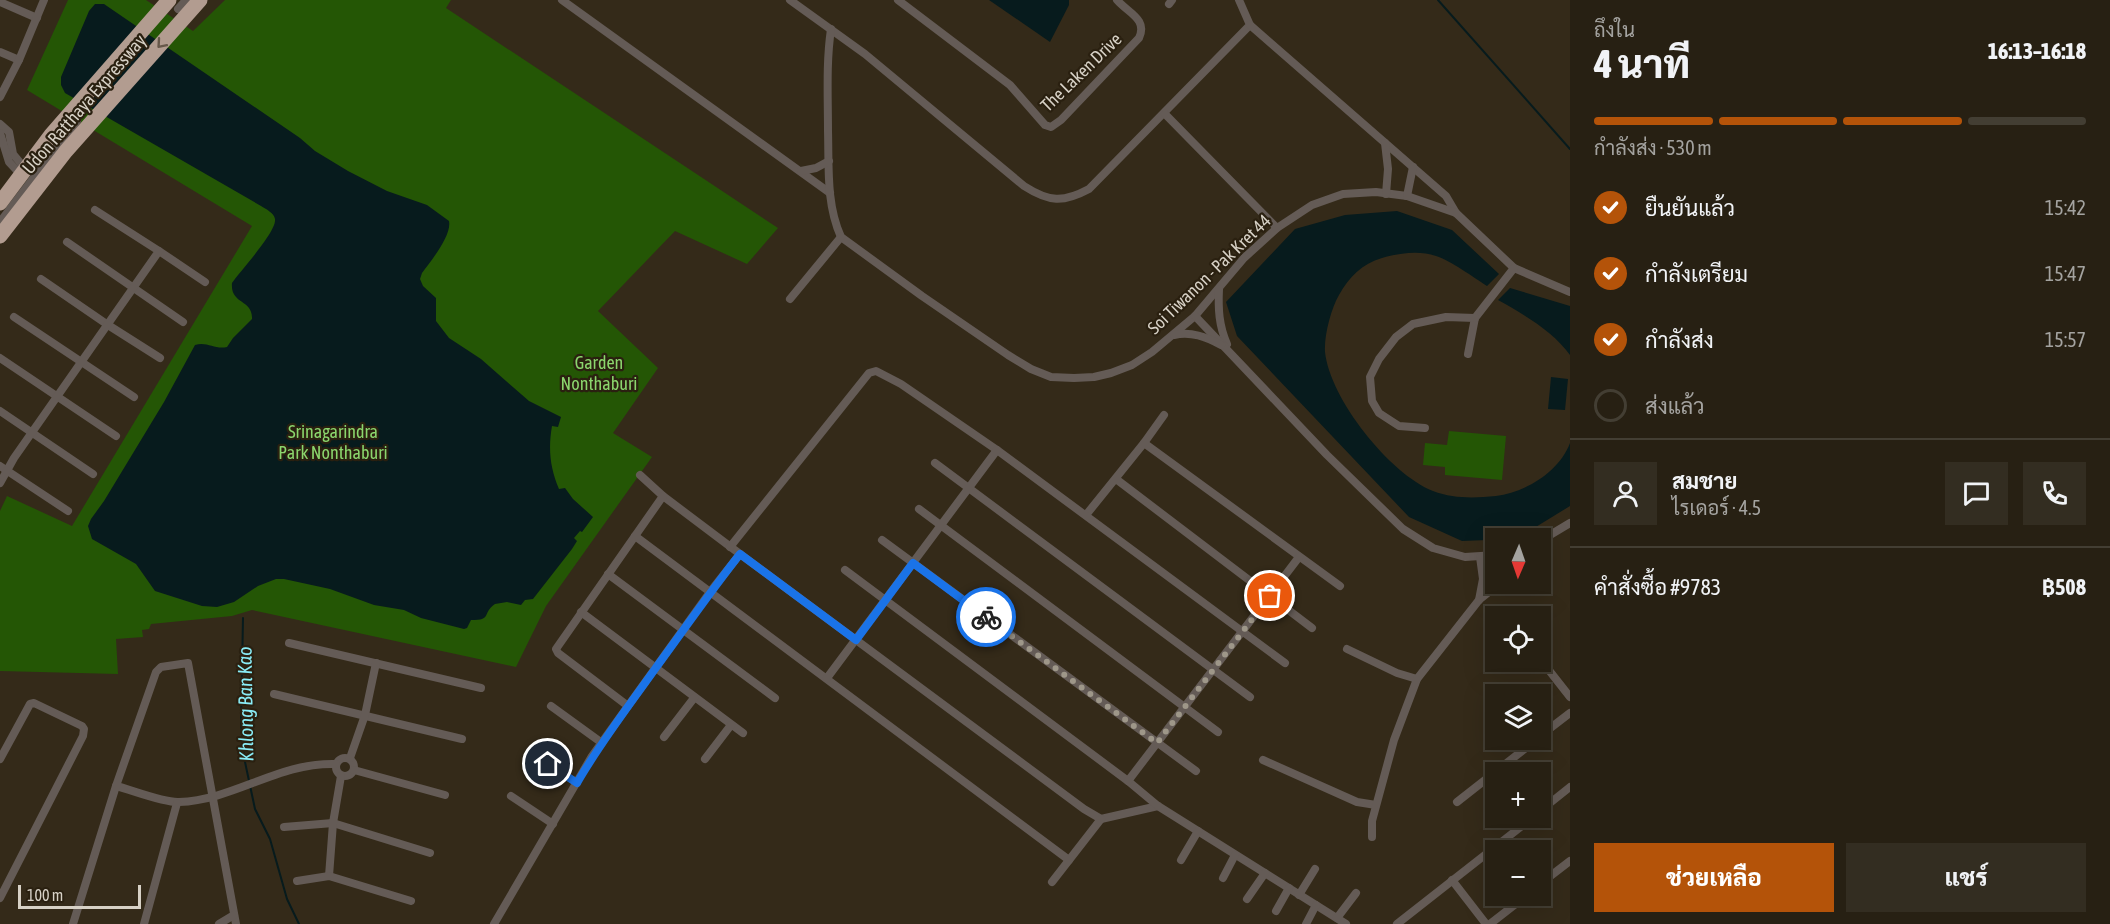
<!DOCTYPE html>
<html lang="th">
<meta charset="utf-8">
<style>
body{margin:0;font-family:"Asap Condensed",Sarabun,sans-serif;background:#332d21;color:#f1f3f6;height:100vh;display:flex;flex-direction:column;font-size:22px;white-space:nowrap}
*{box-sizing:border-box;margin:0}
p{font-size:20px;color:#a4a3a0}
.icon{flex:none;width:33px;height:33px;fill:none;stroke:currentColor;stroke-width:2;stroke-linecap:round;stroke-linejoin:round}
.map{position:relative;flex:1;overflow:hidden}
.sheet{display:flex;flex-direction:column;background:#272013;width:540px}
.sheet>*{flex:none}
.needle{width:39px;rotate:182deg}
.fabs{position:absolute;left:1485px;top:528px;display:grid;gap:12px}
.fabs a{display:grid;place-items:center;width:66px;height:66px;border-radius:0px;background:#272013;box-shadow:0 6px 24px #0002,0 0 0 2px #433e33;font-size:30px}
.scale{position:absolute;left:18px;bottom:15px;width:123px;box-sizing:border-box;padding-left:6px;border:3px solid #d7d1c6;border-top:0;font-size:16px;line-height:21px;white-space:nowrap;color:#d7d1c6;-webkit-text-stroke:4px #2a2010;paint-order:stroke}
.pin{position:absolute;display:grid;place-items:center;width:51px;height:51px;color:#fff;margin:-26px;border:3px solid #fff;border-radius:50%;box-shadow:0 2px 6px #0007}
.courier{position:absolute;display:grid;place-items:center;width:60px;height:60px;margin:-30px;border:4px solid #1a73e8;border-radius:50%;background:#fff;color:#222;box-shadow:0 2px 8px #0007}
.headline em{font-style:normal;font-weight:800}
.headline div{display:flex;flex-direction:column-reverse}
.headline{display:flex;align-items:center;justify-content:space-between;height:102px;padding:0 24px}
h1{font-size:39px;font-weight:800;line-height:45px}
.bar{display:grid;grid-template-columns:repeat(4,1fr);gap:9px 6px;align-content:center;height:72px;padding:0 24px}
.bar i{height:8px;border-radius:4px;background:#433e33}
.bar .active{background:#b45309}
.bar p{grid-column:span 4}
.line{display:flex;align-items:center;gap:15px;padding:0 24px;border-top:2px solid #433e33}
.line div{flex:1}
.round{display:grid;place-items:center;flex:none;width:63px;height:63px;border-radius:0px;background:#332d21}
ol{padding:0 24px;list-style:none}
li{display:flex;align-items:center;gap:18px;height:66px}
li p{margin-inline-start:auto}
li .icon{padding:6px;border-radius:50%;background:#b45309;color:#fff;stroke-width:4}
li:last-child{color:#a4a3a0}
li i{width:33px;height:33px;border:3px solid #433e33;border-radius:50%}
.action{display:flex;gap:12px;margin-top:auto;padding:12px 24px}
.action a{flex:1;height:69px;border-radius:0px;background:#b45309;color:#fff;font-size:24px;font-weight:800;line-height:69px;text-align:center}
.action a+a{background:#332d21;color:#f1f3f6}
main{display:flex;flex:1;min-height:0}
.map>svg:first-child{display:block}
.green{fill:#245605}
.water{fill:#071b1d}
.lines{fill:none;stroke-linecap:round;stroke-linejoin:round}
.stream{stroke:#071b1d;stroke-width:2}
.street{stroke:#645b56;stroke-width:8}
.highway{stroke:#b29c90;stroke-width:15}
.highway-bridge{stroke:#b29c90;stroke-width:15}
.oneway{stroke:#67584a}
.done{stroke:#9e9789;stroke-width:6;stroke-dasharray:0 10.8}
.route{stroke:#1a73e8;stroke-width:8}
.labels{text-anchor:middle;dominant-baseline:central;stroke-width:4.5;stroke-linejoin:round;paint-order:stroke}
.street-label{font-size:18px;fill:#d7d1c6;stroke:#2a2010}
.park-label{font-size:18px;fill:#8bd66d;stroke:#2a2010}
.water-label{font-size:20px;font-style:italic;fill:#8aedf7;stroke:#2a2010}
</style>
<main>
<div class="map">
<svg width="1570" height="924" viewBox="0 0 1570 924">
<rect width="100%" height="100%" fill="#342a19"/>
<g class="green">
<path d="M68 0H146L193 31 225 0H451L446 8 778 228 747 264 675 231 598 311 658 368 613 433 652 457 546 606 516 667 252 610 232 616 151 624 149 629 142 630 143 637 116 639 118 674 0 671V511L7 496 72 526 252 226 27 90Z"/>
<path d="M1449 431 1506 436 1502 480 1445 475V467L1423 465 1425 443 1447 445Z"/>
</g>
<g class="water">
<path d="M989 0H1069V5L1050 42Z"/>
<path d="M95 4H104L300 138 315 151 348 171 387 191 427 205 449 221C452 235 431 261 422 273L420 279 423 286 436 298V321L449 338 481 359 529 401 561 417 558 427 552 426C548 449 550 468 559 489L565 488 573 499 593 517 582 532 580 531 574 538 577 541 572 549 533 599 525 600 521 605 507 602 495 604C481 614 493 620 471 620L467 628 464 629 421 618 404 610 374 605 330 589 284 579H276L258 586 234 602 217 607 202 606 155 591 136 564 92 539 88 526 91 519 104 501 164 402 195 345C207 341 215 350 227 347L233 338 252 319C253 299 230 305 232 283 240 271 277 232 275 219 274 213 266 209 261 206L65 93 61 85V77L89 11Z"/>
<path d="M1397 211 1452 230 1499 274 1487 286C1473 277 1451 261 1436 256 1419 250 1399 253 1382 258 1362 264 1349 277 1339 295 1331 309 1324 335 1325 352 1330 399 1390 474 1433 491 1454 499 1475 498 1496 496 1526 492 1559 472 1570 443V506L1526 533 1488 540 1462 541 1409 517 1237 336 1226 302 1295 229 1345 215Z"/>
<path d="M1510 288 1570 306V355C1553 331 1523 314 1498 300Z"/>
<path d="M1551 377 1568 379 1565 410 1548 409Z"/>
</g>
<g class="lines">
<g class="stream">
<path d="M1438 0 1570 149"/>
<path d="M243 618 241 724 245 762 255 809 270 839 287 899 299 924"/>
</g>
<g class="street">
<path d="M562 0 830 193"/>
<path d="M790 0 865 54 1024 186C1049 202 1063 203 1089 189L1250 25 1239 0"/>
<path d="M898 0 1010 85 1045 125 1051 127 1061 120 1139 38C1148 19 1128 13 1117 0"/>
<path d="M0 2 37 18"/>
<path d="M1169 4 1172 0"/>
<path d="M178 9 186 0"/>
<path d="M1250 25 1446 196 1456 213"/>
<path d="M831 29C826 63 828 97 828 131 829 166 826 204 841 237L922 296 1008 355 1031 369 1051 377 1074 378 1094 377 1111 373 1132 365 1152 352 1195 316 1244 258 1277 228 1312 205 1343 194 1376 192 1407 196 1456 213 1514 268 1570 292"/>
<path d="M0 52 19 60"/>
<path d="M0 97 19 60 44 0"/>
<path d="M1165 114 1277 228"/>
<path d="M0 124 9 132 13 154 27 171"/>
<path d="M0 133 9 162 23 177"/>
<path d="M1385 143 1388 169 1386 194"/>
<path d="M801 171 816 168 829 161"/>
<path d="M1407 196 1413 167"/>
<path d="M0 222 77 121"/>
<path d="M67 242 183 322"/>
<path d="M159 251 205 282"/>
<path d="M41 279 108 325 160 358"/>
<path d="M1219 289C1218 309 1219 326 1227 344"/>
<path d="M790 299 841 237"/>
<path d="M1195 316 1327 455 1403 529 1433 548 1465 557 1496 555"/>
<path d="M14 317 134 397"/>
<path d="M1174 335C1191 331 1206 337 1221 345"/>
<path d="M1468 354 1475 318 1514 268"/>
<path d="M0 358 116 436"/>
<path d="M0 411 93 474"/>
<path d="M1425 428 1399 426 1379 413 1372 401 1370 377 1379 359 1396 337 1413 324 1446 317 1475 318"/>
<path d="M1144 443 1340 586"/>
<path d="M935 463 1250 697"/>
<path d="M0 466 68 511"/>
<path d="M640 475 663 496 740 554 1084 809 1101 819 1158 806"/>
<path d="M1116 479 1312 628"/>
<path d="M0 483 14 458 159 251 95 210"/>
<path d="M919 509 1218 732"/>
<path d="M1086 515 1144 443 1164 415"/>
<path d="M635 536 1069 860"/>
<path d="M882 540 1196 771"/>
<path d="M1540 541 1570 523"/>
<path d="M730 547 869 373 876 371 901 384 997 450 1285 663"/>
<path d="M845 570 1128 781 1158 806 1346 924"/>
<path d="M608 574 775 698"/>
<path d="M1479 600 1483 579 1480 557"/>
<path d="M581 612 743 733"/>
<path d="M289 643 481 688"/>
<path d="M1347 649 1397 673 1417 679"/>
<path d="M1548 669 1570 697"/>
<path d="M827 678 997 450"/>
<path d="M274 694 462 739"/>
<path d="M551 706 602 743"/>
<path d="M628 706 558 653 556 649 663 496"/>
<path d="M1540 736 1570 713"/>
<path d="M664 737 694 698"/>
<path d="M533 754 577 783"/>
<circle cx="345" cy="767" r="9"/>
<path d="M350 758 365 715 376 663"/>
<path d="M0 759 30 704 34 703 82 726 84 729 83 736 0 898"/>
<path d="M705 759 731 725"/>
<path d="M1263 760 1357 802 1376 805"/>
<path d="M354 770 445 795"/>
<path d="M1128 781 1299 557"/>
<path d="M116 786C132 790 164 803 179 802 235 800 278 762 336 764"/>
<path d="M511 796 553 824"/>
<path d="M1457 802 1536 740"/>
<path d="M1540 811 1570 787"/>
<path d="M284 827 333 823 430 853"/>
<path d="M1372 837V821L1394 740 1417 679 1479 600 1499 584"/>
<path d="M1181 860 1198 831"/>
<path d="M329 876 333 823 341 776"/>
<path d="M1223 878 1235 855"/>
<path d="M1452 880 1486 924"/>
<path d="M297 881 329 876 411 901"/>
<path d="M1052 882 1101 819"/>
<path d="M1540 884 1570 861"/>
<path d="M1299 895 1315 869"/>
<path d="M1247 899 1265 873"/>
<path d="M1276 911 1289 888"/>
<path d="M1337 918 1356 893"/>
<path d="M73 924 116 786 156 672 161 667 188 663 236 924"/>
<path d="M144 924 177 803"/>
<path d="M219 924 234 915"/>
<path d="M494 924 592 756 710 592 740 554"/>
<path d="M1306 924 1316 905"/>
<path d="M1397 924 1532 818"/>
<path d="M1490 924 1526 896"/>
</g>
<path class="highway" d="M0 236 66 151 200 0"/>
<path class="highway-bridge" d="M0 203 51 135 169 0"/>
</g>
<defs><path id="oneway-chevron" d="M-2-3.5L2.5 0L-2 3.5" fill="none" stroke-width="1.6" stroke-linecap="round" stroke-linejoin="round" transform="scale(1.5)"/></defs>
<use class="oneway" href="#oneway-chevron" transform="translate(161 44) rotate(131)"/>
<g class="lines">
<path class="done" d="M986 617 1157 743 1270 596"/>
<path class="route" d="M548 764 577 783C600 743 628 707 655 669 683 631 710 592 740 554L856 640 913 563 986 617"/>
</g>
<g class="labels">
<g class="street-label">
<text transform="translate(1081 72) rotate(-44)">The Laken Drive</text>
<text transform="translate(84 104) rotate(-49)">Udon Ratthaya Expressway</text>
<text transform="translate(1209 274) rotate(-44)">Soi Tiwanon - Pak Kret 44</text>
</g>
<g class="park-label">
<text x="599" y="362">Garden<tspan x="599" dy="21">Nonthaburi</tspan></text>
<text x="333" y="431">Srinagarindra<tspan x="333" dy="21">Park Nonthaburi</tspan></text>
</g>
<g class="water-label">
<text transform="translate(245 704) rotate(-91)">Khlong Ban Kao</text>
</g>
</g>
</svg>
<div class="fabs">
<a><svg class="needle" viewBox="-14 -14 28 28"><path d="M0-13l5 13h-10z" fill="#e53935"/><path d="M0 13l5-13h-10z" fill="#a4a3a0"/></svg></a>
<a><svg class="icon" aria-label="locate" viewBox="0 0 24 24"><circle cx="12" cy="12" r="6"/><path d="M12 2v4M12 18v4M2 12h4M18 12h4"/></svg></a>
<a><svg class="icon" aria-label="layers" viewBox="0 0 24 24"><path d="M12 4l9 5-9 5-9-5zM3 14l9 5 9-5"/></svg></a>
<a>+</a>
<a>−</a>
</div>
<div class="scale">100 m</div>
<div class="pin" style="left:1270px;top:596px;background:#ea580c"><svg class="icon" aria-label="bag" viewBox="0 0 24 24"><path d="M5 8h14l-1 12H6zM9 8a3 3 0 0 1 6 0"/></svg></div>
<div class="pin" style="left:548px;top:764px;background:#1f2937"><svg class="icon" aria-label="home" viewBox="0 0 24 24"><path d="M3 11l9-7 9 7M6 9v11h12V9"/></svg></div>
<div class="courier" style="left:986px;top:617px"><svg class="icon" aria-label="bike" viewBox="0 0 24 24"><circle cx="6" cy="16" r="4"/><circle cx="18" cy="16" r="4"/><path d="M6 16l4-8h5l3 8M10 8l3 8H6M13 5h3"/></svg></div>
</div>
<section class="sheet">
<div class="headline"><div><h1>4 นาที</h1><p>ถึงใน</p></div><em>16:13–16:18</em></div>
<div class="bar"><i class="active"></i><i class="active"></i><i class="active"></i><i></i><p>กำลังส่ง · 530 m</p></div>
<ol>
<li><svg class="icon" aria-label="check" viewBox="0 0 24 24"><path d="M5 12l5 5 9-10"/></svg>ยืนยันแล้ว<p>15:42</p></li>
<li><svg class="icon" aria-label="check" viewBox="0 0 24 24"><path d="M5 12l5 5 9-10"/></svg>กำลังเตรียม<p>15:47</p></li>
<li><svg class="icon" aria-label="check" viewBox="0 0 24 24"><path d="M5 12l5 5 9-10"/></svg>กำลังส่ง<p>15:57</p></li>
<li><i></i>ส่งแล้ว</li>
</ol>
<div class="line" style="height:108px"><a class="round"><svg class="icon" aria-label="person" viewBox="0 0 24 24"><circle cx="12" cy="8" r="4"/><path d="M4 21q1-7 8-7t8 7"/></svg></a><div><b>สมชาย</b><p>ไรเดอร์ · 4.5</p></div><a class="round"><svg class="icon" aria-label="chat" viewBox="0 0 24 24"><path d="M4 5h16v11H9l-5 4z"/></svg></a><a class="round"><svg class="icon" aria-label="phone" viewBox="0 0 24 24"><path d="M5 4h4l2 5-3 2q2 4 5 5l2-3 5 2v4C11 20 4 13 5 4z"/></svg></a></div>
<div class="line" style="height:78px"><div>คำสั่งซื้อ #9783</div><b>฿508</b></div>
<div class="action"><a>ช่วยเหลือ</a><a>แชร์</a></div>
</section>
</main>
